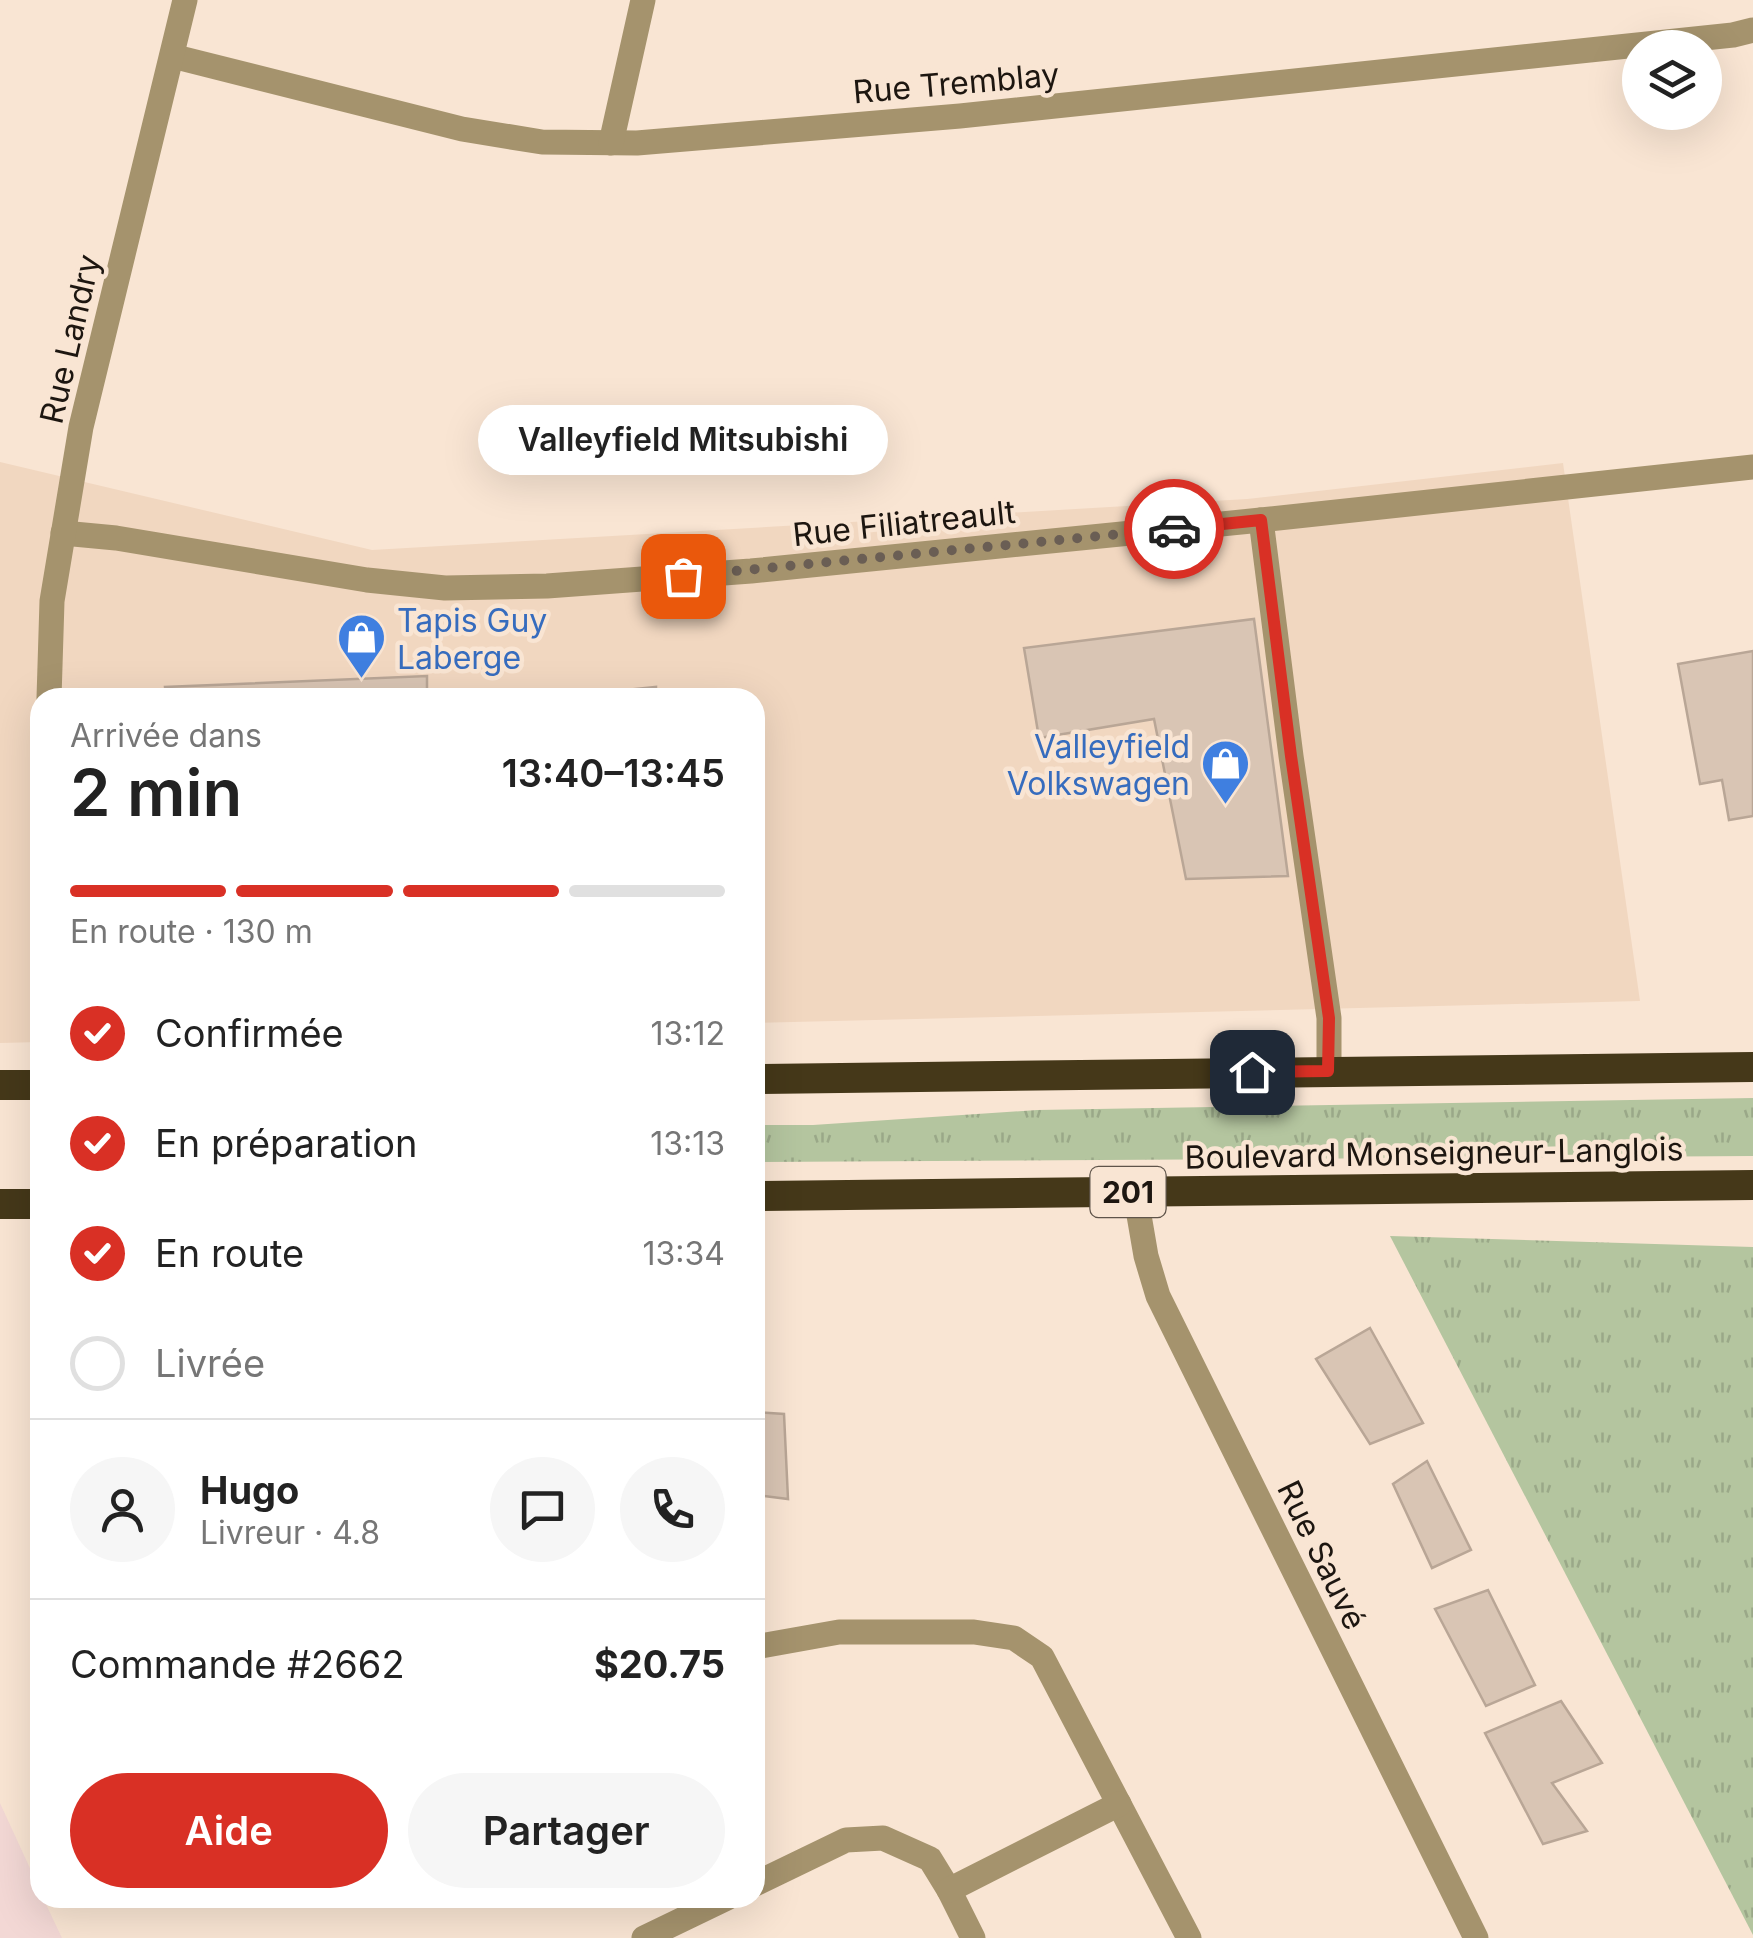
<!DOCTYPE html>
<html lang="fr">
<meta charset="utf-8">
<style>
body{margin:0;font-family:Inter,sans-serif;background:#f6f6f6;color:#222;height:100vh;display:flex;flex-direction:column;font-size:38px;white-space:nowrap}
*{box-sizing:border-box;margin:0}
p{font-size:32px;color:#767676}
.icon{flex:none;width:55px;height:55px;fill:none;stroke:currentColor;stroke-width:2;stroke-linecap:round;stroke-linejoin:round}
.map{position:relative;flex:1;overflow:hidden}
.sheet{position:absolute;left:30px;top:688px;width:735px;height:1220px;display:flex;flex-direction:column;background:#fff;border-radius:30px;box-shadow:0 10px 40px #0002}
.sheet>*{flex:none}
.tools{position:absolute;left:1622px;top:30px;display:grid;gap:20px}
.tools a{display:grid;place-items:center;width:100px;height:100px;border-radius:50%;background:#fff;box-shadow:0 10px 40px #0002;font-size:50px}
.pin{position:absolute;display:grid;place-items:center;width:85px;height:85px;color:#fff;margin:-42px;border-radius:20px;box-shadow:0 5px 15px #0006}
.courier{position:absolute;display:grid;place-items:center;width:100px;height:100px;margin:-50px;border:8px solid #d93025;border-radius:50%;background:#fff;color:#222;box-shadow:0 2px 12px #0007}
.bubble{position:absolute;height:70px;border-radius:35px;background:#fff;box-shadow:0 10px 40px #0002;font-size:32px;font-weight:600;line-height:70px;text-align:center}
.head em{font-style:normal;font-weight:600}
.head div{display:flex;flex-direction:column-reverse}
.head{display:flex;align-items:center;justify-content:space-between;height:170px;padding:0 40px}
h1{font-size:65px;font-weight:600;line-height:75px}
.bar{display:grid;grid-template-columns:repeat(4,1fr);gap:15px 10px;align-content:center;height:120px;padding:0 40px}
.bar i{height:12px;border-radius:8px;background:#e0e0e0}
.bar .selected{background:#d93025}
.bar p{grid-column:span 4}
.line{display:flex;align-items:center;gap:25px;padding:0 40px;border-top:2px solid #e0e0e0}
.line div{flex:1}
.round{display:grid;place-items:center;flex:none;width:105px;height:105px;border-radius:52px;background:#f6f6f6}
ol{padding:0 40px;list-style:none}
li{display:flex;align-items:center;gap:30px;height:110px}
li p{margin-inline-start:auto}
li .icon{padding:10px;border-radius:50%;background:#d93025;color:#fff;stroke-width:4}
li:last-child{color:#767676}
li i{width:55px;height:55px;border:5px solid #e0e0e0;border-radius:50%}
.primary-button{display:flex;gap:20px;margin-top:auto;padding:20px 40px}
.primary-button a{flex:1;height:115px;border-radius:60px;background:#d93025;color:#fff;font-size:40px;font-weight:600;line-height:115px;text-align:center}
.primary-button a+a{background:#f6f6f6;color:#222}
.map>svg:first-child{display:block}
.built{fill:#f1d7c0}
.industrial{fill:#f3d8d5}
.grass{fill:url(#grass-tufts)}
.building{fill:#d9c5b4;stroke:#b9a696;stroke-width:2.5}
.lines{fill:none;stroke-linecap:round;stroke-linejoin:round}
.minor{stroke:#a5936d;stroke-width:25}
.highway{stroke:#453819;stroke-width:30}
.done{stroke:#6a5e54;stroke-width:10;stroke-dasharray:0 18}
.route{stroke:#d93025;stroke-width:12}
.labels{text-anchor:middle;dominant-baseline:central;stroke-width:9;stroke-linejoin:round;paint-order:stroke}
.shield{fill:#f9e5d3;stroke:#5f544a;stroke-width:2.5}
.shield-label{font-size:30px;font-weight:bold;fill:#1d1610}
.street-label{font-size:32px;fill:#1d1610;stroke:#f9e5d3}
.shop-label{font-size:32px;fill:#366cbe;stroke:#f9e5d3;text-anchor:start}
</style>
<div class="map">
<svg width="1753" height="1938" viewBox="0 0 1753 1938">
<defs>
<pattern id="grass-tufts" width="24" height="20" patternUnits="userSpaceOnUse" patternTransform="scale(2.5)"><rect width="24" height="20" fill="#b4c59f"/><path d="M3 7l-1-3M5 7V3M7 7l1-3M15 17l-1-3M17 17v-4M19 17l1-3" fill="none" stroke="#9aa888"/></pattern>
</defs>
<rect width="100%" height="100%" fill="#f9e5d3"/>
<path class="built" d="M0 462 372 550 1247 499 1563 463 1640 1001 755 1023V698H40V1042L0 1043Z"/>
<path class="industrial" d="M0 1803 40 1890V1898H43L62 1938H0Z"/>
<g class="grass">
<path d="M1753 1098V1156L755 1162V1125H813L1037 1110Z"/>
<path d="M1390 1236 1753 1247V1935Z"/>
</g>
<g class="building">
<path d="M1254 619 1288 876 1186 879 1154 719 1039 738 1024 648Z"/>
<path d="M1753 651V816L1729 820 1722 780 1700 784 1678 664Z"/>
<path d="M427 676V698H166L165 687Z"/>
<path d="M656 687V698H548Z"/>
<path d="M1370 1328 1423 1423 1370 1444 1316 1359Z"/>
<path d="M755 1412 784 1414 788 1499 755 1495Z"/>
<path d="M1427 1461 1471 1550 1432 1568 1393 1484Z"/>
<path d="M1488 1590 1535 1685 1486 1706 1435 1609Z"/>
<path d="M1561 1701 1602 1763 1552 1783 1587 1831 1543 1844 1485 1733Z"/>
</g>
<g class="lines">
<g class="minor">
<path d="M172 56 462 129 542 142 637 143 960 116 1733 35 1753 30"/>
<path d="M611 143 643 0"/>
<path d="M1261 520 1291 756 1329 1018V1071"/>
<path d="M63 533 116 538 367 580 445 588 547 586 751 571 1261 520 1753 467"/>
<path d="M49 698 52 601 81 427 185 0"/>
<path d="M1135 1192 1146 1256 1158 1296 1476 1938"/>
<path d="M755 1647 839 1632H974L1014 1638 1042 1657 1189 1938"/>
<path d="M755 1884 846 1840 883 1838 930 1859 949 1890 973 1938"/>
<path d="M949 1890 1119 1804"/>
<path d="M644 1938 727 1898"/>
</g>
<g class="highway">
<path d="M755 1079 1753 1067"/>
<path d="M0 1085H40"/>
<path d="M755 1196 1753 1185"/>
<path d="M0 1204H40"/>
</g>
</g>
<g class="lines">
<path class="done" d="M683 576 1174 529"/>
<path class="route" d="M1174 529 1261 520 1291 756 1329 1018 1328 1071 1252 1072"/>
</g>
<defs>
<symbol id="shop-pin" viewBox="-11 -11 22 30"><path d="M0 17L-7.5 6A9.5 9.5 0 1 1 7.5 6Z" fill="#3f7fe0" stroke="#f9e5d3"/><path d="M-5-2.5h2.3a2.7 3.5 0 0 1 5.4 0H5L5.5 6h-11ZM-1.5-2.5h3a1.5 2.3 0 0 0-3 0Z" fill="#fff"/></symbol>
</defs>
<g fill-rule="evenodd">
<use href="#shop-pin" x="334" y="610" width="55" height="75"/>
<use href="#shop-pin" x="1198" y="736" width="55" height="75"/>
</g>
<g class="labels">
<rect class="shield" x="1090.5" y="1167" width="75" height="50" rx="8"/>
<g class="shield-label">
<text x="1128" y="1192">201</text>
</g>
<g class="street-label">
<text transform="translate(956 83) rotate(-5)">Rue Tremblay</text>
<text transform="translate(70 339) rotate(-77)">Rue Landry</text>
<text transform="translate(904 523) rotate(-6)">Rue Filiatreault</text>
<text transform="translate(1434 1153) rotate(-1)">Boulevard Monseigneur-Langlois</text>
<text transform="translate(1322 1555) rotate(64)">Rue Sauvé</text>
</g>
<g class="shop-label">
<text x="397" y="620">Tapis Guy<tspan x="397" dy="37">Laberge</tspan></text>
<text x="1190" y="746" text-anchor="end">Valleyfield<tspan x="1190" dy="37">Volkswagen</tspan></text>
</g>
</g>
</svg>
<div class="tools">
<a><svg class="icon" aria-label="layers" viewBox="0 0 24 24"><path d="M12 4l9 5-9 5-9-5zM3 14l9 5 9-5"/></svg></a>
</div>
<div class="pin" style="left:683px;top:576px;background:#ea580c"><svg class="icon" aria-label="bag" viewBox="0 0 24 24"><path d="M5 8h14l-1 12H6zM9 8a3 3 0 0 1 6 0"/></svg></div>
<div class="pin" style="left:1252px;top:1072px;background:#1f2937"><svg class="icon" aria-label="home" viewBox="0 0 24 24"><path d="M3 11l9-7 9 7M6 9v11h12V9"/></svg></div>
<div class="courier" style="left:1174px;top:529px"><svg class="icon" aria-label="car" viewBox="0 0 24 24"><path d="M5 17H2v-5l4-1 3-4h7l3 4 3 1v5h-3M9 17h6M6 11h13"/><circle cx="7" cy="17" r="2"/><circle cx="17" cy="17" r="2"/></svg></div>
<div class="bubble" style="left:478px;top:405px;width:410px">Valleyfield Mitsubishi</div>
<section class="sheet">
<div class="head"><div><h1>2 min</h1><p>Arrivée dans</p></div><em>13:40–13:45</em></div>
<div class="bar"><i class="selected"></i><i class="selected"></i><i class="selected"></i><i></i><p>En route · 130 m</p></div>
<ol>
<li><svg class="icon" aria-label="check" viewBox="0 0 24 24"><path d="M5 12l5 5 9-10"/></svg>Confirmée<p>13:12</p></li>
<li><svg class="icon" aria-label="check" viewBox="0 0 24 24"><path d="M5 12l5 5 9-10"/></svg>En préparation<p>13:13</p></li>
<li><svg class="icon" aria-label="check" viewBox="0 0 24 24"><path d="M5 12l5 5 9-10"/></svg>En route<p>13:34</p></li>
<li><i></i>Livrée</li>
</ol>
<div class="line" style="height:180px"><a class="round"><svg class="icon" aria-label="person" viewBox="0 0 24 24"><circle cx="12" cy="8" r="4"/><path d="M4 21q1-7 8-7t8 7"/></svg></a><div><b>Hugo</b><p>Livreur · 4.8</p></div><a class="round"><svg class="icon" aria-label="chat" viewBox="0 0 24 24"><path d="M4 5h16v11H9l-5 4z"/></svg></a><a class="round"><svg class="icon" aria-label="phone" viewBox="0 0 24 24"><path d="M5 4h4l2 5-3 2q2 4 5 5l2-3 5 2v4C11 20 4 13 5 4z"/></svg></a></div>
<div class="line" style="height:130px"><div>Commande #2662</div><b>$20.75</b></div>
<div class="primary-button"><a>Aide</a><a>Partager</a></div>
</section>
</div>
